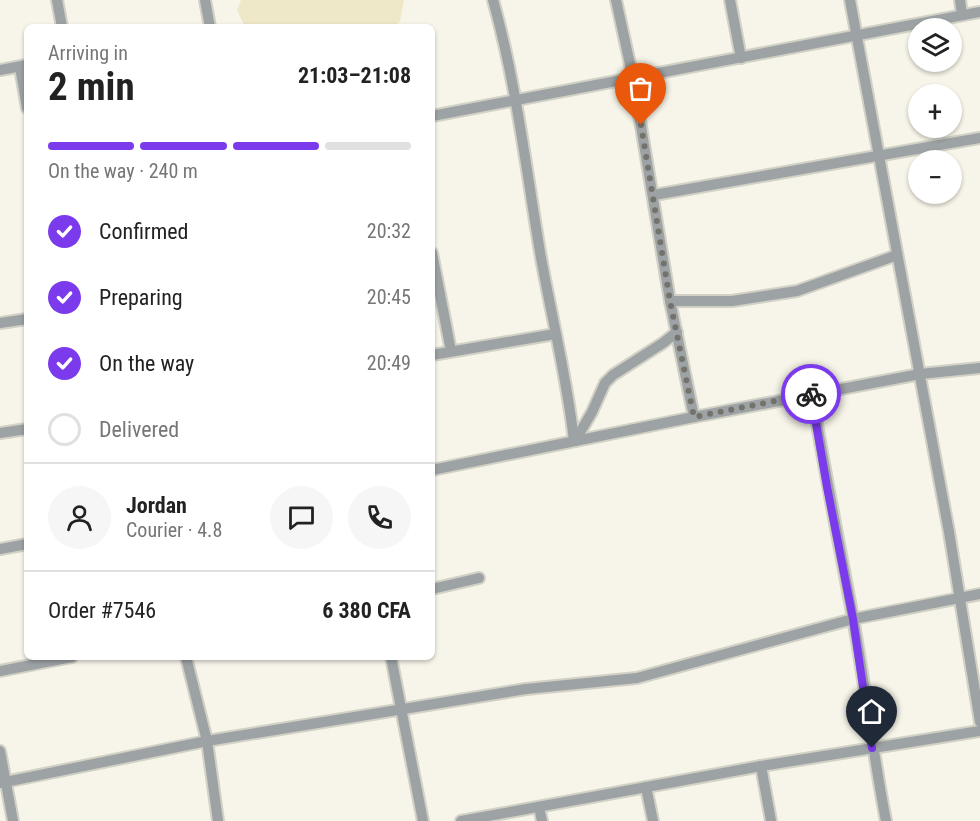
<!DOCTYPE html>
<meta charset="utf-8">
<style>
body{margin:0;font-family:"Roboto Condensed",sans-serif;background:#f6f6f6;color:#222;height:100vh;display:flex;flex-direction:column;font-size:22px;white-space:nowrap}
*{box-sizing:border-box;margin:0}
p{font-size:20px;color:#767676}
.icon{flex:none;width:33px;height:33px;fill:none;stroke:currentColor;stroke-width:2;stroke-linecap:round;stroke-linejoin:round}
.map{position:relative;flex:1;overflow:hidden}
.drawer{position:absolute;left:24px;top:24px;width:411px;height:636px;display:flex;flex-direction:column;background:#fff;border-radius:9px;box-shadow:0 2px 4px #0004}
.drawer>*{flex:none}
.fabs{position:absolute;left:908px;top:18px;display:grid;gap:12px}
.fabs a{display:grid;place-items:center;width:54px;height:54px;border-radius:50%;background:#fff;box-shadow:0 2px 4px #0004;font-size:30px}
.pin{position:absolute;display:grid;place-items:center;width:51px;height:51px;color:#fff;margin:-62px -26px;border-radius:50% 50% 50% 0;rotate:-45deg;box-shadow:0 0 6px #0007}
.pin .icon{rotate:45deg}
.courier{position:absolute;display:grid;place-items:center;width:60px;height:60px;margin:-30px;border:4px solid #7c3aed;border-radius:50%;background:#fff;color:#222;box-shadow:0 2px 8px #0007}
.head em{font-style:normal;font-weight:700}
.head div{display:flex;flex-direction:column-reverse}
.head{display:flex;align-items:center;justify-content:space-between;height:102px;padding:0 24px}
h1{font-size:39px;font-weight:700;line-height:45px}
.bar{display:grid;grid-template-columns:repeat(4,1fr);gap:9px 6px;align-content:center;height:72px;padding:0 24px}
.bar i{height:8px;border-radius:4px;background:#e0e0e0}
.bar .current{background:#7c3aed}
.bar p{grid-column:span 4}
.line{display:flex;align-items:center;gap:15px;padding:0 24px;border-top:2px solid #e0e0e0}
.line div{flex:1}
.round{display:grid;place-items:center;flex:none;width:63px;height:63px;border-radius:32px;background:#f6f6f6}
ol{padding:0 24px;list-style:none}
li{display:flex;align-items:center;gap:18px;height:66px}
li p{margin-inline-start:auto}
li .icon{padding:6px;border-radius:50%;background:#7c3aed;color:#fff;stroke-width:4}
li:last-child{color:#767676}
li i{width:33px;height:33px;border:3px solid #e0e0e0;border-radius:50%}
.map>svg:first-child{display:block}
.green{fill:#eee7c8}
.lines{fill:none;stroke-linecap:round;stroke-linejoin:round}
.minor-casing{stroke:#d2d1c6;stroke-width:14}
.minor{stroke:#9da2a5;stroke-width:10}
.done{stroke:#73726b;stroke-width:6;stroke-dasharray:0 10.8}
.route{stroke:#7c3aed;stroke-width:8}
</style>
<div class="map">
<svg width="980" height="821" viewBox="0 0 980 821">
<rect width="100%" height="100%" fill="#f7f5e9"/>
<path class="green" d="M241 0H404L400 21 394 27H245L237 10Z"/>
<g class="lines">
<defs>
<g id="minor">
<path d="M57 0 62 27"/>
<path d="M205 0 210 27"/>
<path d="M493 0C516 82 526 168 540 252 551 315 567 377 574 441"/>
<path d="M616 0 633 78 670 301 694 417"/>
<path d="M730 0 741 58"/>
<path d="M850 0 949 532 980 722"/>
<path d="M960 0 962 15"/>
<path d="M20 67 27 108"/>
<path d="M0 70 27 65"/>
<path d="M432 116 980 12"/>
<path d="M654 195 980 138"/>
<path d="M432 253 451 351"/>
<path d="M670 301H732L797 291 897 255"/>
<path d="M0 323 27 319"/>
<path d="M432 355 555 334"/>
<path d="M812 394C824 469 839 543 853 618 865 686 873 754 886 821"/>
<path d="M0 433 27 429"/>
<path d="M575 441 592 412 605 383 613 375 663 343 677 332"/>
<path d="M432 470 694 417 920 374 980 368"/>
<path d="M0 549 27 544"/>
<path d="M432 589 479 578"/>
<path d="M186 657 207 741 218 821"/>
<path d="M391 657 423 821"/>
<path d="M0 671 72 657"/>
<path d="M0 751 13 821"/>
<path d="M761 766 771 821"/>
<path d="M0 783 207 741 526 689 637 678 853 619 980 594"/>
<path d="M646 787 653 821"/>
<path d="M539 807 542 821"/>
<path d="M461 821 761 766 980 731"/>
</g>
</defs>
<use href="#minor" class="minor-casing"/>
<use href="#minor" class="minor"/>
</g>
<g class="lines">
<path class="done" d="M641 125 670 301 694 417 811 394"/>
<path class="route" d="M811 394 827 487 853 619 872 748"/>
</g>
</svg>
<div class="fabs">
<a><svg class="icon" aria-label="layers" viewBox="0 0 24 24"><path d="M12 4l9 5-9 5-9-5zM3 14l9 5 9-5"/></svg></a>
<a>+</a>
<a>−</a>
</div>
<div class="pin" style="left:641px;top:125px;background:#ea580c"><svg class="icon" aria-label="bag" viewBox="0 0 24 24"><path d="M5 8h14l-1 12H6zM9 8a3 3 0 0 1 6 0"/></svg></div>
<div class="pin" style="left:872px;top:748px;background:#1f2937"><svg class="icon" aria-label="home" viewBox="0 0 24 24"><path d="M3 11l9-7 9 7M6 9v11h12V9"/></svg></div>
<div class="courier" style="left:811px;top:394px"><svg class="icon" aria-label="bike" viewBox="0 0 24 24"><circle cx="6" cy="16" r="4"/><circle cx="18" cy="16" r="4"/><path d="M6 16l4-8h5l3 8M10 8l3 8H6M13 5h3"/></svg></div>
<section class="drawer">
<div class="head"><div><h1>2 min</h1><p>Arriving in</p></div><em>21:03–21:08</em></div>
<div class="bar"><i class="current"></i><i class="current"></i><i class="current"></i><i></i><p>On the way · 240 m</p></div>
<ol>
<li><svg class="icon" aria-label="check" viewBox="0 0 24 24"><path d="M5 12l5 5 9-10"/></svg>Confirmed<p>20:32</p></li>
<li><svg class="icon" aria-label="check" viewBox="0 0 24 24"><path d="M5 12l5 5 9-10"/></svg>Preparing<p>20:45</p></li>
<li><svg class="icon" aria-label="check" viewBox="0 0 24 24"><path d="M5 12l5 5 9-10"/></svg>On the way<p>20:49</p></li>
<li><i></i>Delivered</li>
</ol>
<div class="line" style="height:108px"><a class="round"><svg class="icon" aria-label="person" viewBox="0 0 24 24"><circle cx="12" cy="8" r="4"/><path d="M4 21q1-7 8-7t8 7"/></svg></a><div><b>Jordan</b><p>Courier · 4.8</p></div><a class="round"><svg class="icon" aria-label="chat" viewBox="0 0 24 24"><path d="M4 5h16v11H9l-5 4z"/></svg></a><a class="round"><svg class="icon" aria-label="phone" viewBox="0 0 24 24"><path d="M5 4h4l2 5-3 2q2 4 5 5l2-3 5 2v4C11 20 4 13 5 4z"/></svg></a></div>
<div class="line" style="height:78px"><div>Order #7546</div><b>6 380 CFA</b></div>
</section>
</div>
